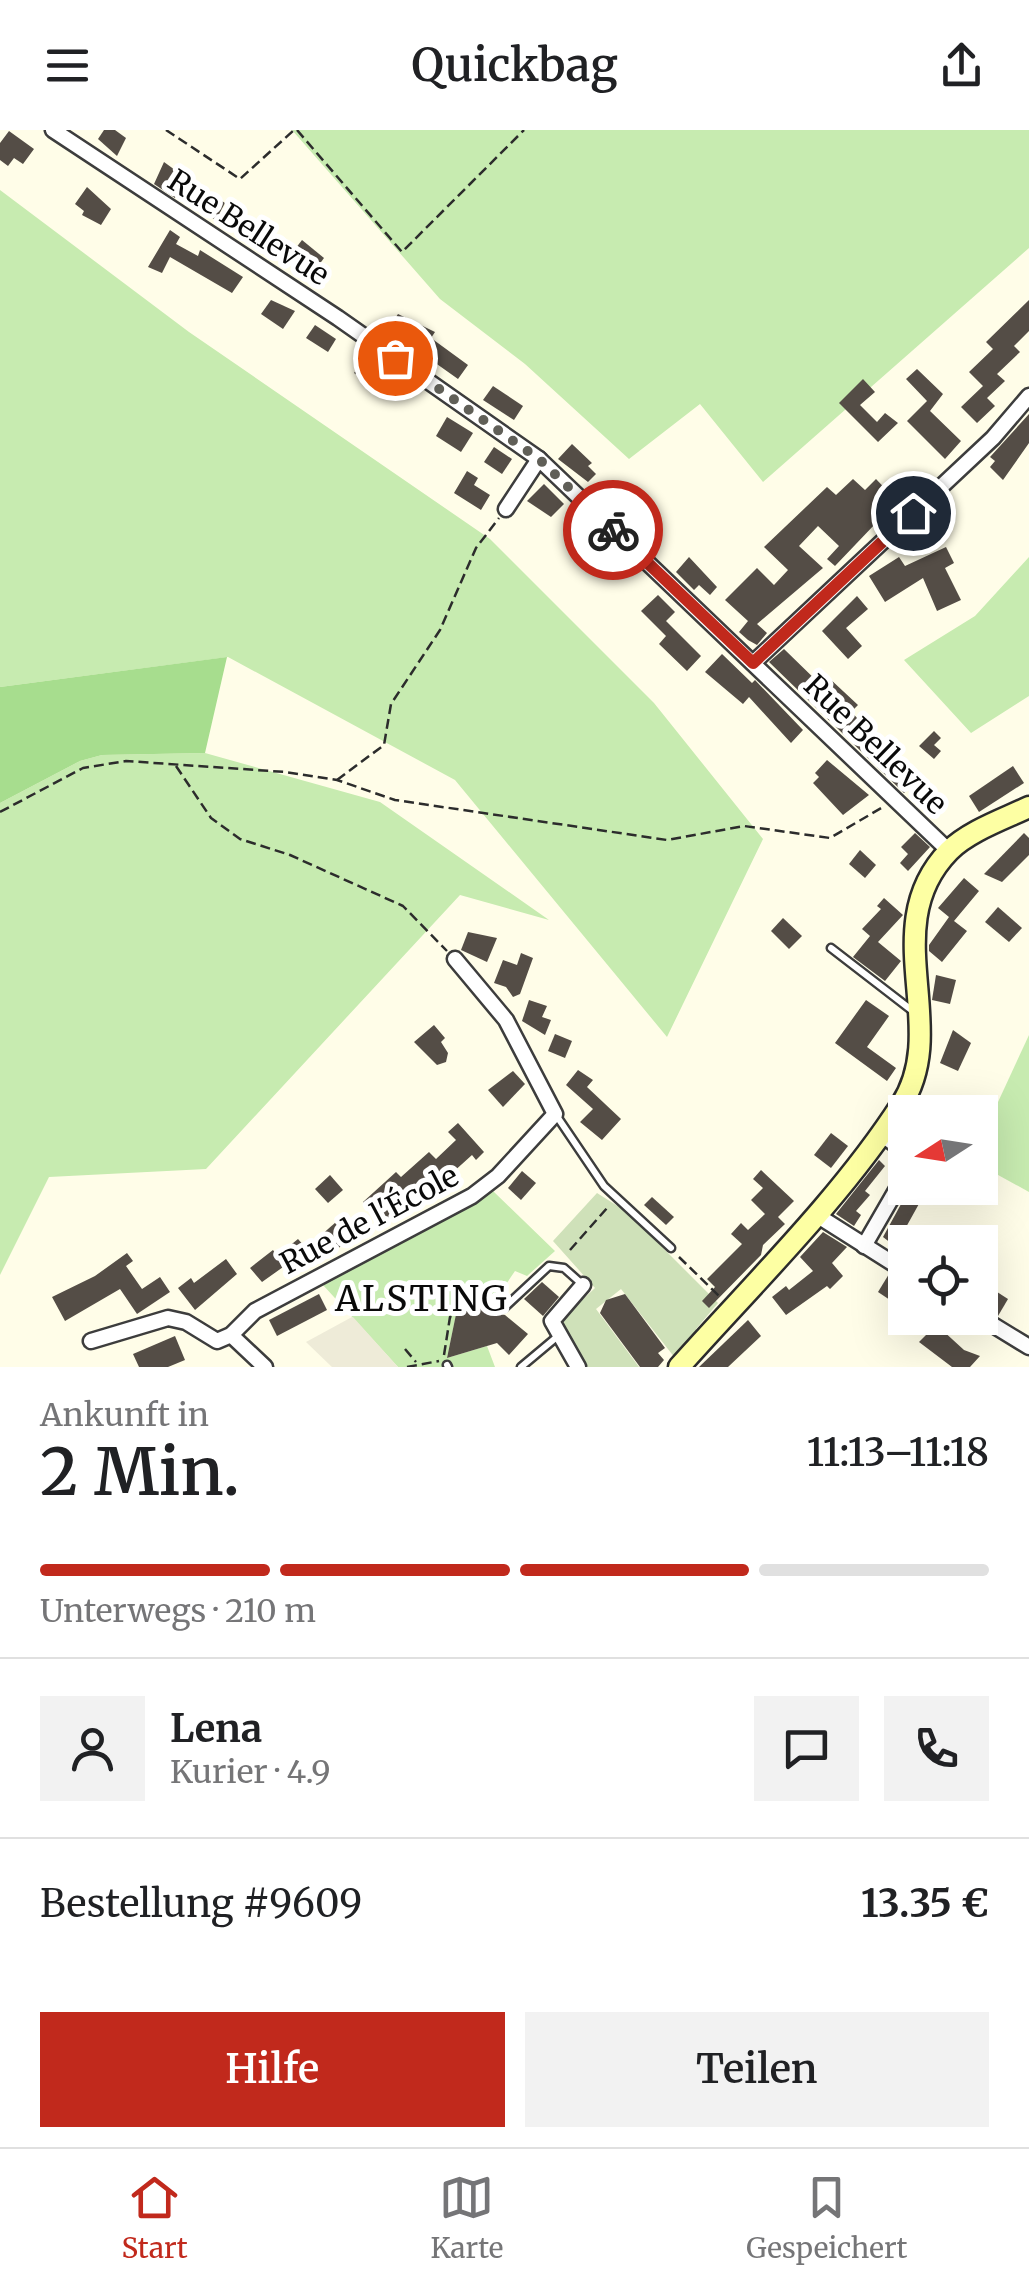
<!DOCTYPE html>
<html lang="de">
<meta charset="utf-8">
<style>
body{margin:0;font-family:Merriweather,serif;background:#f2f2f2;color:#202124;height:100vh;display:flex;flex-direction:column;font-size:38px;white-space:nowrap}
*{box-sizing:border-box;margin:0}
p{font-size:32px;color:#757577}
.icon{flex:none;width:55px;height:55px;fill:none;stroke:currentColor;stroke-width:2;stroke-linecap:round;stroke-linejoin:round}
.map{position:relative;height:1237px;overflow:hidden}
.panel{display:flex;flex-direction:column;background:#fff;flex:1}
.panel>*{flex:none}
.needle{width:65px;rotate:258deg}
.controls{position:absolute;left:888px;top:965px;display:grid;gap:20px}
.controls a{display:grid;place-items:center;width:110px;height:110px;border-radius:0px;background:#fff;box-shadow:0 10px 40px #0002;font-size:50px}
.pin{position:absolute;display:grid;place-items:center;width:85px;height:85px;color:#fff;margin:-42px;border:5px solid #fff;border-radius:50%;box-shadow:0 2px 10px #0007}
.courier{position:absolute;display:grid;place-items:center;width:100px;height:100px;margin:-50px;border:8px solid #c1291c;border-radius:50%;background:#fff;color:#222;box-shadow:0 2px 12px #0007}
.head em{font-style:normal;font-weight:600}
.head div{display:flex;flex-direction:column-reverse}
.head{display:flex;align-items:center;justify-content:space-between;height:170px;padding:0 40px}
h1{font-size:65px;font-weight:600;line-height:75px}
.bar{display:grid;grid-template-columns:repeat(4,1fr);gap:15px 10px;align-content:center;height:120px;padding:0 40px}
.bar i{height:12px;border-radius:8px;background:#e0e0e0}
.bar .current{background:#c1291c}
.bar p{grid-column:span 4}
.line{display:flex;align-items:center;gap:25px;padding:0 40px;border-top:2px solid #e0e0e0}
.line div{flex:1}
.round{display:grid;place-items:center;flex:none;width:105px;height:105px;border-radius:0px;background:#f2f2f2}
.primary-button{display:flex;gap:20px;margin-top:auto;padding:20px 40px}
.primary-button a{flex:1;height:115px;border-radius:0px;background:#c1291c;color:#fff;font-size:40px;font-weight:600;line-height:115px;text-align:center}
.primary-button a+a{background:#f2f2f2;color:#202124}
header{display:flex;justify-content:space-between;align-items:center;height:130px;padding:0 40px;background:#fff;font-size:45px;font-weight:600}
.tabs{display:flex;justify-content:space-around;align-items:center;height:140px;border-top:2px solid #e0e0e0;background:#fff;font-size:28px;color:#757577}
.tabs a{display:grid;justify-items:center;gap:5px}
.tabs .current{color:#c1291c}
.map>svg:first-child{display:block}
.green{fill:#c7ebb0}
.forest{fill:#a7dd8e}
.cemetery{fill:#cfe1b9}
.plaza{fill:#eeebd8}
.building{fill:#544d46}
.lines{fill:none;stroke-linecap:round;stroke-linejoin:round}
.lane-casing{stroke:#3d3d3d;stroke-width:11}
.street-casing{stroke:#3d3d3d;stroke-width:19}
.secondary-casing{stroke:#2c2c2c;stroke-width:25}
.path{stroke:#2c2c2c;stroke-width:2.5;stroke-dasharray:10 5;stroke-linecap:butt}
.lane{stroke:#fff;stroke-width:6}
.street{stroke:#fff;stroke-width:14}
.secondary{stroke:#fdffa3;stroke-width:20}
.done{stroke:#605f58;stroke-width:10;stroke-dasharray:0 18}
.route{stroke:#c1291c;stroke-width:12}
.labels{text-anchor:middle;dominant-baseline:central;stroke-width:10;stroke-linejoin:round;paint-order:stroke}
.street-label{font-size:30px;fill:#0a0a0a;stroke:#fff}
.quarter-label{font-size:35px;letter-spacing:2.5px;fill:#0a0a0a;stroke:#fff}
</style>
<header><svg class="icon" aria-label="menu" viewBox="0 0 24 24"><path d="M4 6h16M4 12h16M4 18h16"/></svg>Quickbag<svg class="icon" aria-label="share" viewBox="0 0 24 24"><path d="M12 15V3M7 8l5-5 5 5M5 13v7h14v-7"/></svg></header>
<div class="map">
<svg width="1029" height="1237" viewBox="0 0 1029 1237">
<rect width="100%" height="100%" fill="#fffde8"/>
<g class="green">
<path d="M292 0H1029V118L763 352 700 274 629 329 525 234 440 169Z"/>
<path d="M0 60 189 202 490 409 654 573 763 709 667 907 455 650 228 527 0 557Z"/>
<path d="M1029 427V566L971 603 904 530 975 486Z"/>
<path d="M205 623 380 672 549 790 460 765 206 1039 49 1047 0 1145V673L80 631 102 625Z"/>
<path d="M1029 905V1062L980 1035V1011Z"/>
<path d="M493 1061 555 1121 527 1146 515 1141 492 1175 461 1161 447 1228 487 1216 495 1237H398L323 1155Z"/>
</g>
<path class="forest" d="M227 527 205 623 102 625 80 631 0 673V557Z"/>
<path class="cemetery" d="M597 1063 627 1082 718 1173 696 1199 698 1204 675 1228 621 1159 596 1179 639 1237H588L561 1190 595 1158 553 1111Z"/>
<path class="plaza" d="M352 1187H353L398 1237H332L306 1212Z"/>
<g class="building">
<path d="M104 0H115L126 8 117 26 98 9Z"/>
<path d="M9 1 34 19 23 34 14 28 8 36 0 30V13Z"/>
<path d="M164 32 175 40 178 36 190 44 187 48 225 73 216 90 195 78 199 71 180 61 175 68 154 54Z"/>
<path d="M87 57 111 79 101 95 82 85 84 81 75 74Z"/>
<path d="M170 100 180 107 176 114 198 126 200 120 243 147 232 163 170 127 162 143 148 137Z"/>
<path d="M302 110 324 128 313 143 289 127Z"/>
<path d="M271 170 295 181 283 199 261 184Z"/>
<path d="M1029 170V201L1014 216 1020 222 997 244 1005 251 987 268 995 276 977 293 961 277 983 256 969 242 993 219 986 212Z"/>
<path d="M398 184 435 202 431 208 468 235 458 249 434 232 437 228 388 199Z"/>
<path d="M315 195 336 209 328 222 306 208Z"/>
<path d="M366 227 389 248 381 261 354 243Z"/>
<path d="M917 239 943 264 930 281 961 311 945 329 907 291 927 271 906 249Z"/>
<path d="M863 249 875 262 860 275 877 292 885 283 898 293 878 312 839 273Z"/>
<path d="M493 256 523 276 514 290 483 270Z"/>
<path d="M1029 284V313L1003 350 990 337 995 331 990 327Z"/>
<path d="M447 287 473 303 461 322 436 306Z"/>
<path d="M572 314 592 333 588 336 596 344 588 352 558 329Z"/>
<path d="M494 317 512 329 502 344 484 332Z"/>
<path d="M467 341 478 348 474 355 490 365 481 380 454 363Z"/>
<path d="M853 349 865 360 876 349 897 371 835 436 827 429 839 416 818 396 799 416 823 438 757 494 767 503 757 515 748 510 739 502 748 491 725 470 757 438 774 455 788 440 764 417 827 357 836 365Z"/>
<path d="M544 354 564 374 551 387 527 371Z"/>
<path d="M628 368 647 386 633 400 616 380Z"/>
<path d="M602 412 623 431 608 446 588 427Z"/>
<path d="M946 417 954 433 945 438 961 470 937 481 923 448 885 472 869 446 899 427 905 436Z"/>
<path d="M689 427 717 457 710 465 699 455 694 460 676 442Z"/>
<path d="M658 465 675 482 666 491 701 526 687 541 659 514 666 506 641 481Z"/>
<path d="M857 466 868 479 846 498 862 516 848 529 822 501Z"/>
<path d="M784 519 822 556 829 548 858 575 851 582 919 647 904 663 769 532Z"/>
<path d="M722 524 752 553 755 550 803 600 791 613 749 567 743 574 705 542Z"/>
<path d="M934 601 941 608 934 615 941 621 934 629 919 616Z"/>
<path d="M827 630 869 665 843 685 813 653 819 647 815 643Z"/>
<path d="M1013 636 1024 653 979 682 969 666Z"/>
<path d="M915 703 930 717 908 741 900 733 908 724 901 717Z"/>
<path d="M1024 703 1029 708V725L1002 752 984 744Z"/>
<path d="M860 720 876 735 865 748 849 734Z"/>
<path d="M964 748 979 761 954 791 967 801 942 832 929 821V815L949 787 938 778Z"/>
<path d="M884 768 903 785 878 812 901 831 885 851 853 827 870 806 862 799 881 779 877 776Z"/>
<path d="M998 777 1022 798 1009 812 985 792Z"/>
<path d="M783 788 802 806 789 819 771 801Z"/>
<path d="M468 802 497 808 487 832 461 820Z"/>
<path d="M521 823 533 828 520 864 513 867 506 857 494 853 503 830 517 835Z"/>
<path d="M936 845 956 850 950 874 932 870Z"/>
<path d="M529 870 547 876 542 887 551 890 545 905 522 891Z"/>
<path d="M866 870 889 886 867 917 896 938 887 951 835 913Z"/>
<path d="M434 895 445 908 441 912 448 923 446 932 437 935 414 912Z"/>
<path d="M953 900 971 913 958 941 940 933Z"/>
<path d="M555 904 572 911 565 928 548 921Z"/>
<path d="M578 940 593 950 587 957 621 989 602 1010 580 992 593 979 566 955Z"/>
<path d="M513 941 525 954 503 977 488 960Z"/>
<path d="M458 993 484 1022 476 1030 472 1025 410 1081 405 1076 383 1096 363 1072 396 1042 401 1047 429 1022 436 1029 456 1010 448 1002Z"/>
<path d="M831 1003 848 1016 831 1038 814 1025Z"/>
<path d="M879 1030 885 1036 865 1061 870 1065 856 1081 861 1085 854 1096 836 1084Z"/>
<path d="M761 1040 794 1071 778 1087 785 1094 763 1115 761 1125 709 1178 702 1171 715 1157 707 1149 742 1114 731 1104 741 1093 748 1100 765 1084 751 1070 763 1058 753 1049Z"/>
<path d="M522 1041 536 1053 521 1070 508 1058Z"/>
<path d="M330 1045 343 1060 328 1073 315 1059Z"/>
<path d="M906 1065 920 1072 905 1099 932 1112H905V1124L883 1107Z"/>
<path d="M652 1067 674 1087 666 1095 644 1075Z"/>
<path d="M336 1092 351 1107 333 1123 319 1107Z"/>
<path d="M823 1102 847 1117 832 1133 843 1146 830 1159 827 1156 786 1185 772 1167 786 1156 789 1160 813 1141 800 1127Z"/>
<path d="M298 1109 312 1125 299 1136 293 1130 262 1152 250 1138 273 1120 277 1126Z"/>
<path d="M127 1123 133 1131 126 1136 142 1159 160 1147 170 1162 137 1184 120 1159 65 1191 52 1167 95 1146Z"/>
<path d="M226 1129 237 1144 195 1180 178 1158 191 1148 194 1153Z"/>
<path d="M889 1144 905 1155V1180L878 1162Z"/>
<path d="M980 1151 1008 1169 998 1186 980 1175Z"/>
<path d="M542 1152 559 1167 543 1186 524 1169Z"/>
<path d="M466 1158 488 1164 496 1183 505 1185 528 1204 509 1225 497 1213 447 1228 461 1160Z"/>
<path d="M319 1164 327 1180 277 1206 269 1190Z"/>
<path d="M625 1164 665 1218 658 1223 664 1230 658 1237H640L600 1183 606 1170Z"/>
<path d="M921 1188H929L964 1220 980 1226 970 1237H952L919 1212 927 1204 915 1196Z"/>
<path d="M748 1190 761 1206 728 1237H699Z"/>
<path d="M175 1206 185 1230 168 1237H139L133 1224Z"/>
</g>
<g class="lines">
<defs>
<g id="lane">
<path d="M831 818 914 882"/>
<path d="M556 985 604 1056 671 1118"/>
<path d="M504 1178 549 1136 564 1138 583 1155"/>
<path d="M447 1235 448 1237"/>
<path d="M521 1237 558 1206"/>
</g>
<g id="street">
<path d="M53 0 338 188 539 329 949 721"/>
<path d="M506 379 539 329"/>
<path d="M753 533 993 308 1029 266"/>
<path d="M880 1003 905 1022"/>
<path d="M815 1084 905 1141"/>
<path d="M864 1116 905 1045"/>
<path d="M980 1187 1029 1217"/>
<path d="M231 1205 265 1237"/>
<path d="M91 1211 168 1188 186 1192 217 1211 231 1205 255 1181 472 1066 498 1046 555 984 506 890 455 829"/>
<path d="M578 1237 552 1191 583 1155"/>
</g>
<path id="secondary" d="M679 1237C753 1154 841 1068 901 975 952 897 875 797 949 721 969 701 1004 689 1029 677"/>
</defs>
<use href="#lane" class="lane-casing"/>
<use href="#street" class="street-casing"/>
<use href="#secondary" class="secondary-casing"/>
<g class="path">
<path d="M166 0 240 49 294 0"/>
<path d="M297 0 402 122 524 0"/>
<path d="M176 636 211 688 240 709 290 725 403 776 447 821"/>
<path d="M337 650 384 615 391 574 440 500 476 418 499 388"/>
<path d="M0 682 83 638 126 631 285 642 337 650 395 670 667 710 744 696 830 708 883 677"/>
<path d="M570 1120 608 1077"/>
<path d="M679 1127 720 1167"/>
<path d="M405 1219 416 1232"/>
<path d="M444 1225 450 1187 455 1188"/>
<path d="M407 1237 439 1231"/>
</g>
<use href="#lane" class="lane"/>
<use href="#street" class="street"/>
<use href="#secondary" class="secondary"/>
</g>
<g class="lines">
<path class="done" d="M395 228 539 329 613 400"/>
<path class="route" d="M613 400 753 533 913 383"/>
</g>
<g class="labels">
<g class="street-label">
<text transform="translate(249 97) rotate(33)">Rue Bellevue</text>
<text transform="translate(876 614) rotate(44)">Rue Bellevue</text>
<text transform="translate(369 1089) rotate(-28)">Rue de l'École</text>
</g>
<g class="quarter-label">
<text x="422" y="1169">ALSTING</text>
</g>
</g>
</svg>
<div class="controls">
<a><svg class="needle" viewBox="-14 -14 28 28"><path d="M0-13l5 13h-10z" fill="#e53935"/><path d="M0 13l5-13h-10z" fill="#757577"/></svg></a>
<a><svg class="icon" aria-label="locate" viewBox="0 0 24 24"><circle cx="12" cy="12" r="6"/><path d="M12 2v4M12 18v4M2 12h4M18 12h4"/></svg></a>
</div>
<div class="pin" style="left:395px;top:228px;background:#ea580c"><svg class="icon" aria-label="bag" viewBox="0 0 24 24"><path d="M5 8h14l-1 12H6zM9 8a3 3 0 0 1 6 0"/></svg></div>
<div class="pin" style="left:913px;top:383px;background:#1f2937"><svg class="icon" aria-label="home" viewBox="0 0 24 24"><path d="M3 11l9-7 9 7M6 9v11h12V9"/></svg></div>
<div class="courier" style="left:613px;top:400px"><svg class="icon" aria-label="bike" viewBox="0 0 24 24"><circle cx="6" cy="16" r="4"/><circle cx="18" cy="16" r="4"/><path d="M6 16l4-8h5l3 8M10 8l3 8H6M13 5h3"/></svg></div>
</div>
<section class="panel">
<div class="head"><div><h1>2 Min.</h1><p>Ankunft in</p></div><em>11:13–11:18</em></div>
<div class="bar"><i class="current"></i><i class="current"></i><i class="current"></i><i></i><p>Unterwegs · 210 m</p></div>
<div class="line" style="height:180px"><a class="round"><svg class="icon" aria-label="person" viewBox="0 0 24 24"><circle cx="12" cy="8" r="4"/><path d="M4 21q1-7 8-7t8 7"/></svg></a><div><b>Lena</b><p>Kurier · 4.9</p></div><a class="round"><svg class="icon" aria-label="chat" viewBox="0 0 24 24"><path d="M4 5h16v11H9l-5 4z"/></svg></a><a class="round"><svg class="icon" aria-label="phone" viewBox="0 0 24 24"><path d="M5 4h4l2 5-3 2q2 4 5 5l2-3 5 2v4C11 20 4 13 5 4z"/></svg></a></div>
<div class="line" style="height:130px"><div>Bestellung #9609</div><b>13.35 €</b></div>
<div class="primary-button"><a>Hilfe</a><a>Teilen</a></div>
</section>
<nav class="tabs">
<a class="current"><svg class="icon" aria-label="home" viewBox="0 0 24 24"><path d="M3 11l9-7 9 7M6 9v11h12V9"/></svg>Start</a>
<a><svg class="icon" aria-label="map" viewBox="0 0 24 24"><path d="M3 6l6-2 6 2 6-2v14l-6 2-6-2-6 2zM9 4v14M15 6v14"/></svg>Karte</a>
<a><svg class="icon" aria-label="saved" viewBox="0 0 24 24"><path d="M7 4h10v16l-5-4-5 4z"/></svg>Gespeichert</a>
</nav>
